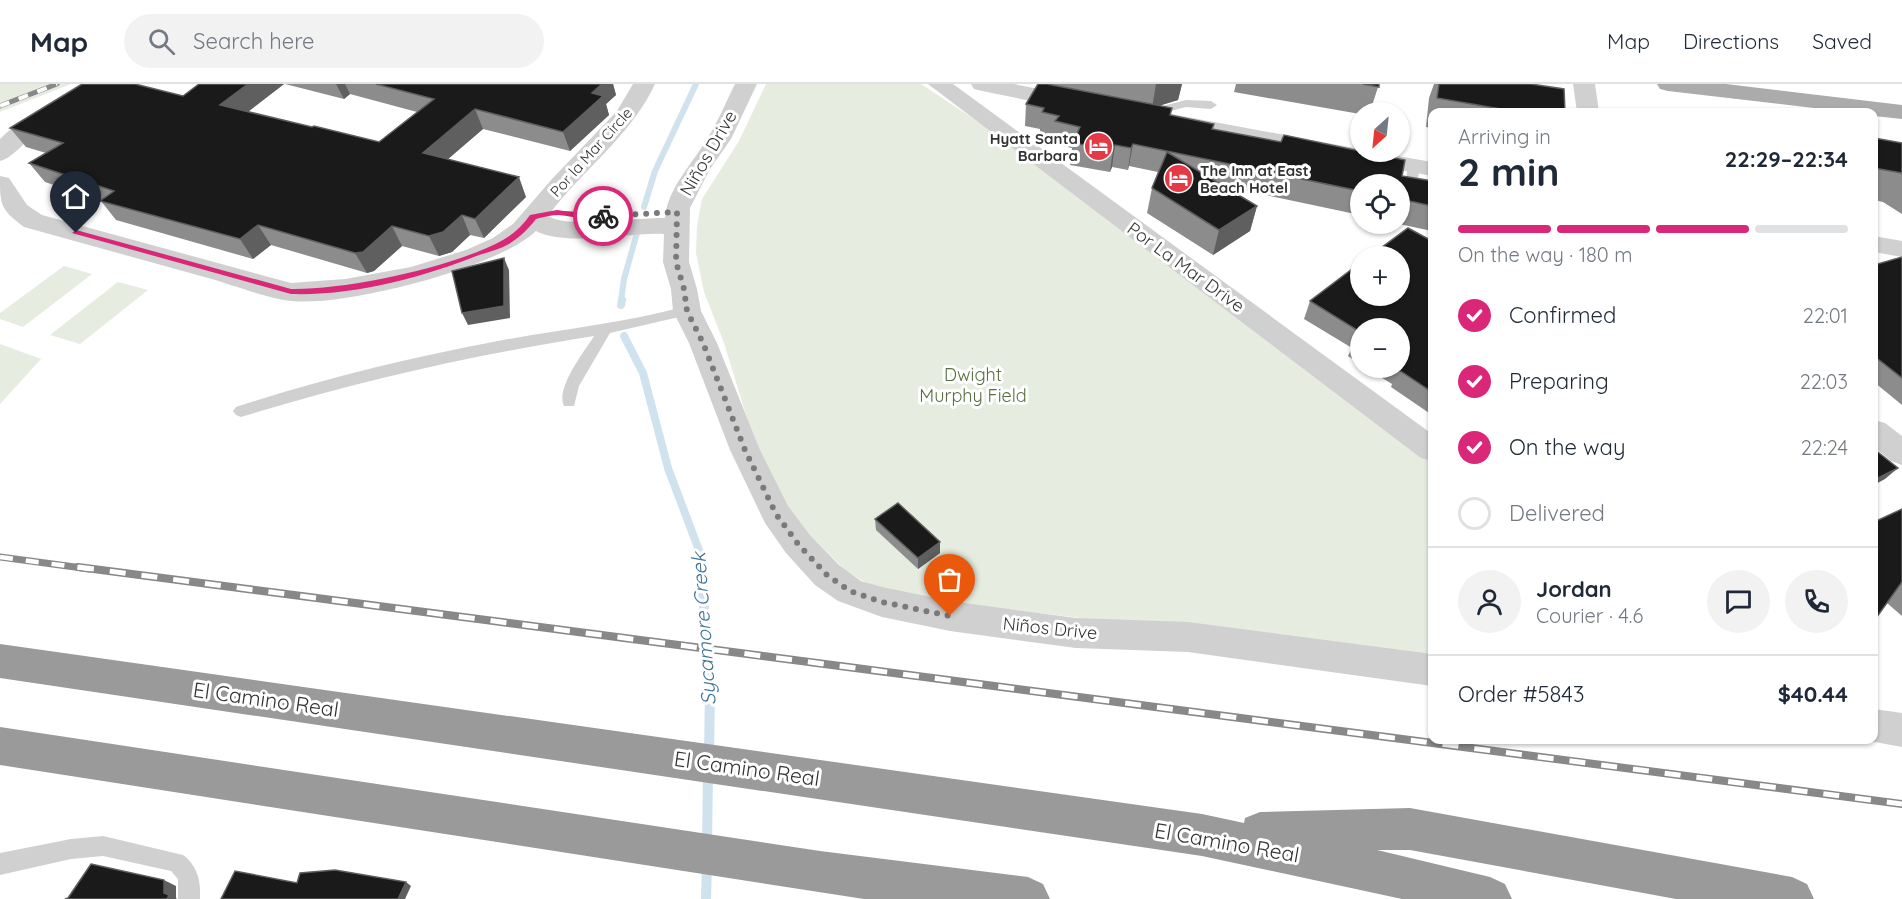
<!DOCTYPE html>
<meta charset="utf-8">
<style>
body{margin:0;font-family:Quicksand,sans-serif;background:#f2f2f3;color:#1f2937;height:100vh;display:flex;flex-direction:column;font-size:22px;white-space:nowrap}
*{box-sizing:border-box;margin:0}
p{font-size:20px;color:#747a83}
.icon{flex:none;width:33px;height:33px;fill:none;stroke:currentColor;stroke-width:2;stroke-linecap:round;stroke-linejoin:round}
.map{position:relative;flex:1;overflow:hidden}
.side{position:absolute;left:1428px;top:24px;width:450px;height:636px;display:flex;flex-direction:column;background:#fff;border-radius:12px;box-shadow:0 2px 4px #0004}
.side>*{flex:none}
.needle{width:39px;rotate:207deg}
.tools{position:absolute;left:1350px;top:18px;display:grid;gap:12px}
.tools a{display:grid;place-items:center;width:60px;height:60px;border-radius:50%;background:#fff;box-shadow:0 2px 4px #0004;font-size:30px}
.pin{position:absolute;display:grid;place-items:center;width:51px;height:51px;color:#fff;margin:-62px -26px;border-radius:50% 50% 50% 0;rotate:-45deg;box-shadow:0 0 6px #0007}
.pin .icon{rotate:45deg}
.courier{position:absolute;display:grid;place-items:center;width:60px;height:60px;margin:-30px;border:4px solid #db2777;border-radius:50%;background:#fff;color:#222;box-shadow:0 2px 8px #0007}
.headline em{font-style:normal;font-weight:800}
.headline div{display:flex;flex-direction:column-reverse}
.headline{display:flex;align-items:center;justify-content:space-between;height:102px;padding:0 30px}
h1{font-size:39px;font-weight:800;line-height:45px}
.bar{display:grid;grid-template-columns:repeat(4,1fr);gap:9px 6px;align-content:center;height:72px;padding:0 30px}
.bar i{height:8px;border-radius:4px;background:#e0e1e3}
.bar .on{background:#db2777}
.bar p{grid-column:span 4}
.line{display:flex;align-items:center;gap:15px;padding:0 30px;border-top:2px solid #e0e1e3}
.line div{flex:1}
.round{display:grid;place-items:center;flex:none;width:63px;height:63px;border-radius:32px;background:#f2f2f3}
ol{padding:0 30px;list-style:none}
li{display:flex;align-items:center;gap:18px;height:66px}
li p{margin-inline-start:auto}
li .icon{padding:6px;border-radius:50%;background:#db2777;color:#fff;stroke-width:4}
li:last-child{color:#747a83}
li i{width:33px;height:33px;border:3px solid #e0e1e3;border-radius:50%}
header{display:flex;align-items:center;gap:36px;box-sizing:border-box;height:84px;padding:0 30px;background:#fff;border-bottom:2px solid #e0e1e3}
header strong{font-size:28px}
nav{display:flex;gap:33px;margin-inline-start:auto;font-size:21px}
.search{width:420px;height:54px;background:#f2f2f3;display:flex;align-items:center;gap:15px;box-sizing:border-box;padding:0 21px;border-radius:33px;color:#747a83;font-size:22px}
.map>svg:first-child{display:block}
.green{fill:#e6ecdf}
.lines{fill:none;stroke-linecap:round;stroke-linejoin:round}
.stream-far2{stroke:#cfe2ee;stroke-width:6}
.stream-far1{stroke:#cfe2ee;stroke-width:8}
.stream{stroke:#cfe2ee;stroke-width:10}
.lane{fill:#d0d0d0;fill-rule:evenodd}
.street{fill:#d0d0d0;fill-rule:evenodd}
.primary{fill:#ababab;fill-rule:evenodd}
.highway{fill:#9a9a9a;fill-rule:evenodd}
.rail-far2-casing{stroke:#888;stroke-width:5}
.rail-far1-casing{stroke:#888;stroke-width:7}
.rail-casing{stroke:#888;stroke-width:8}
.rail-far2{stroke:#fff;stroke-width:4;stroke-dasharray:10;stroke-linecap:butt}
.rail-far1{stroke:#fff;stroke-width:4.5;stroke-dasharray:13;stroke-linecap:butt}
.rail{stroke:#fff;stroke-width:5;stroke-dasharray:16;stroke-linecap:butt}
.wall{fill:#8c8c8c}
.shaded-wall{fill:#5f5f5f}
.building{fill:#1a1a1a;stroke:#5f5f5f;stroke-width:1.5}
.route{fill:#db2777}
.done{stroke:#7a7a7a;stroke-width:6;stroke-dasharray:0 10.8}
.labels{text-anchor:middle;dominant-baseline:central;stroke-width:6;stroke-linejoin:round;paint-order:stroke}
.far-poi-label{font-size:15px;font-weight:bold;fill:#333;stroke:#fff;text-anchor:end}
.far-street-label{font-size:15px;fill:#333;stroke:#fff}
.street-label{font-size:18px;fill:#333;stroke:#fff}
.park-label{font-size:18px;fill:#56703f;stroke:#fff}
.water-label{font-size:20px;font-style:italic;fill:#3f7597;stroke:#fff}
.near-street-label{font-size:21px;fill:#333;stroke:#fff}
</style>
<header>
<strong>Map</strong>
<div class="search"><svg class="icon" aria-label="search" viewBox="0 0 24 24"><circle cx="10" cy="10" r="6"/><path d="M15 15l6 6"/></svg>Search here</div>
<nav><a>Map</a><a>Directions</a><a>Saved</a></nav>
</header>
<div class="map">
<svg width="1902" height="815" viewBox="0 0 1902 815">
<rect width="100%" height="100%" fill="#fff"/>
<g class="green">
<path d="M0 0H71L0 28Z"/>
<path d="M766 0H921L1063 94 1432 366V586L1188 553 1081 534 915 514 888 508 861 496 844 485 810 451 789 424 764 377 746 331 724 259 704 208 696 169 697 142 702 115 739 57Z"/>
<path d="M64 182 92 190 23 243 0 235V229Z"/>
<path d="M118 198 148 206 80 260 50 251Z"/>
<path d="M0 260 41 275 0 320Z"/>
</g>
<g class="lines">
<g class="stream-far2">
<path d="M644 123 655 87 696 0"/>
<path d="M621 217 624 195 637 149"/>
</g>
<g class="stream-far1">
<path d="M621 221 622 216"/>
<path d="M624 252 643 289 668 384 700 469 701 485"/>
</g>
<g class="stream">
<path d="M701 483 710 605 709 671"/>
<path d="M707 761 708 689"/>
<path d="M706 815 707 779"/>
</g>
<g class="lane">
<path d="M1186 16 1211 17 1217 21 1211 25 1186 23 1159 30 1153 26 1155 24Z"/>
<path d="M1414 77 1420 81 1418 96 1421 100 1432 102V110L1413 106 1406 96 1408 81Z"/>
<path d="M687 222 692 224 694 227 692 230 610 249 579 302 574 322H564C555 304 585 267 594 252 473 271 358 297 241 333L236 331 233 327 236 323C321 295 409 274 498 257 561 245 625 239 687 222Z"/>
<path d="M103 752 183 771C198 782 201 798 200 815H178V795L171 787 103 772 71 775 0 791V769L71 755Z"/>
</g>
<g class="street">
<path d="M90 0H119L116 5C91 16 66 27 44 42 30 51 14 74 0 77V55C25 30 58 15 90 0Z"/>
<path d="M633 0H655C631 52 582 86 548 132 569 145 637 133 665 134 667 105 693 79 707 55 718 38 726 18 735 0H757L731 55 710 85 690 124 689 178 697 205 701 227 717 259 760 366 788 422 810 451 839 481 861 497 882 503 950 517 1076 534 1188 538 1432 570V602L1188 568 1076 564 950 547 882 533 838 517 815 501 786 469 765 439 730 366 689 259 673 227 671 205 663 178 664 150C630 148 565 163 536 147 497 184 345 223 291 217 266 214 233 201 208 194 147 177 85 160 24 143 0 125 0 121 0 92L9 94 27 121 42 131 291 199 345 195 411 183 466 166 493 154 513 140 552 95 617 27Z"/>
<path d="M928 0H953L1432 350V377L1421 374Z"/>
<path d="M971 0H1014L1083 14 1086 19 1083 24 1075 26 982 7 974 5Z"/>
<path d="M1573 0H1595L1599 28H1577Z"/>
<path d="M1171 30 1360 65V68H1375L1432 78V92L1163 42 1160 37 1163 32Z"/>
<path d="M1874 152 1902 157V173L1874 168Z"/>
<path d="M1874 336 1885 339 1902 352V381L1891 377 1874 363Z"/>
<path d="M1874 625 1902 629V663L1864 656H1874Z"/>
</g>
<path class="primary" d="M1657 0H1726L1902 21V35L1874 32V28H1848L1668 7 1660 5Z"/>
<g class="highway">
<path d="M0 560 1202 730 1244 739 1245 734 1260 728 1410 724 1792 793 1807 800 1814 815H1676L1410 766H1377L1490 793 1505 800 1512 815H1402L1202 772 0 594Z"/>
<path d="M0 643 820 767 1028 793 1043 800 1050 815H864L0 681Z"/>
</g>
<defs>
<path id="rail-far2" d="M0 22 57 0"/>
<path id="rail-far1" d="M0 473 90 485"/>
<path id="rail" d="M78 483 1902 720"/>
</defs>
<use href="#rail-far2" class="rail-far2-casing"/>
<use href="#rail-far1" class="rail-far1-casing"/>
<use href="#rail" class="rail-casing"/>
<use href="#rail-far2" class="rail-far2"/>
<use href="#rail-far1" class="rail-far1"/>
<use href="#rail" class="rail"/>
</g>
<g class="wall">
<path d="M199 0H284L248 28 312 43 379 58 417 28 350 10 344 15 285 0H613L616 11 606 20 609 31 570 67 483 45 447 75 526 113 484 154 470 151 452 168 439 172 402 162 374 187 367 189 271 161 253 175 116 136 101 117 45 98 29 79 46 69 26 63 10 44 183 12Z"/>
<path d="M1038 0H1182L1178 16 1158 22 1171 32 1212 46 1402 92 1432 97V147L1399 140H1400V100H1360V131L1223 102 1257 122 1250 147 1213 171 1147 129 1152 104 1158 88 1129 82 1128 86 1112 83 1110 88 1070 81 1072 64 1053 60 1054 53 1040 50V45L1025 42 1026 20Z"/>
<path d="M1236 0H1379L1370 28H1360V30L1234 8Z"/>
<path d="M1434 0H1531L1565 28H1432V44L1426 43 1429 14Z"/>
<path d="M1874 54 1902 59V130L1883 118 1874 116Z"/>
<path d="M1432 157V331L1391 303 1392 300 1366 284H1400V244H1360V280L1348 272 1352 264 1304 235 1310 217Z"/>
<path d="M1902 173V321L1874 298V181Z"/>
<path d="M1902 425V532L1887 519Z"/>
<path d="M875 435 940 469 918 485 876 446Z"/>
</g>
<g class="shaded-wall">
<path d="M248 0H284L232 40 220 21Z"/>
<path d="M336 0H345L350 10 344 15Z"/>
<path d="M601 0H613L616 11 606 20 609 31 570 67 563 48 592 9Z"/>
<path d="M1156 0H1182L1178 16 1152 24Z"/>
<path d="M475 25 483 45 432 89 423 69Z"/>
<path d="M1133 60 1129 82 1128 86 1131 64Z"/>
<path d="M1115 61 1112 83 1110 88 1113 66Z"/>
<path d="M519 93 526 113 484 154 475 135Z"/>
<path d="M1257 122 1250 147 1213 171 1219 146Z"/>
<path d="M462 131 470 151 452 168 439 172 429 152Z"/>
<path d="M258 141 271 161 253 175 240 155Z"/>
<path d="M392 142 402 162 374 187 367 189 355 169Z"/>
<path d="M504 174 509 186 510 234 468 241 462 229Z"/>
<path d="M1898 384 1885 395 1874 401V396Z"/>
<path d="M940 458V469L918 485V474Z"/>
<path d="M164 796 176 802V814L177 815H167L164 809Z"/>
<path d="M406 798 411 802 405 815H398Z"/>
</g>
<g class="building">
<path d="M82 0H135L183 12 199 0H248L220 21 312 43 314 42 379 58 434 15 376 0H602L592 9 603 12 563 48 475 25 423 69 519 93 475 135 462 131 443 148 429 152 392 142 363 168 355 169 258 141 240 155 100 117 114 107 29 79 63 59 10 44Z"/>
<path d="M1038 0H1047L1172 24 1170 31 1214 40 1212 45 1281 58 1284 51 1360 67V68H1365L1405 76 1402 92 1432 97V122L1400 115V100H1360V107L1133 60 1131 64 1115 61 1113 66 1073 59 1080 43 1055 37 1059 32 1042 28 1044 24 1026 20Z"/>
<path d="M1363 0H1379V3Z"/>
<path d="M1439 0H1531L1564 5 1565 28H1506V26L1437 14Z"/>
<path d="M1874 54 1902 59V89L1874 84Z"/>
<path d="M1167 68 1257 122 1219 146 1152 104Z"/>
<path d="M1408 144 1432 157V308L1399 286 1402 284 1400 282V244H1360V248L1310 217 1360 179V212H1400V172H1370Z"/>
<path d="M1902 173V294L1874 272V181Z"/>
<path d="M504 174V222L462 229 452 187Z"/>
<path d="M1360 251V258L1356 255Z"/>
<path d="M1874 365 1898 384 1874 396Z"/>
<path d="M898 419 940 458 918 474 875 435Z"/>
<path d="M1902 425V498L1874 537V438Z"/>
<path d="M91 780 164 796V809L169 811 167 815H65L68 814Z"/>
<path d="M335 786 406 798 398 815H221L235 787 297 799 300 789Z"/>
</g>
<path class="route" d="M557 126C567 128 601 128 607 132 594 140 574 132 559 131 552 131 543 133 536 135 528 145 520 153 509 160 500 165 489 168 479 171 421 194 353 212 291 210L72 149 76 146 291 205C347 206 454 183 503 156 514 150 523 141 530 131Z"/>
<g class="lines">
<path class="done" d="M603 132 677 128 676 178 684 205 687 227 703 259 745 366 776 430 798 460 827 491 850 507 882 518 950 532"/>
</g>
<defs>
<symbol id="hotel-disc" viewBox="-11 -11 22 22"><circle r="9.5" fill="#e63946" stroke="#fff"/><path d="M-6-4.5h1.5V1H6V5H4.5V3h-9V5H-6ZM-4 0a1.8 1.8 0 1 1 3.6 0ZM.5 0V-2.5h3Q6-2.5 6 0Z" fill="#fff"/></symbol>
</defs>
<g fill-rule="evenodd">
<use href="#hotel-disc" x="1082" y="46" width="33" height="33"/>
<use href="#hotel-disc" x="1162" y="78" width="33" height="33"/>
</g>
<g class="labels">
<g class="far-poi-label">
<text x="1078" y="54">Hyatt Santa<tspan x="1078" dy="17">Barbara</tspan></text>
<text x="1200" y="86" text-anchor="start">The Inn at East<tspan x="1200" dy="17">Beach Hotel</tspan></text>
</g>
<g class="far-street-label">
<text transform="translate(591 68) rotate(-48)">Por la Mar Circle</text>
</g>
<g class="street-label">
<text transform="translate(708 69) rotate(-60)">Niños Drive</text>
<text transform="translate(1186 183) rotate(36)">Por La Mar Drive</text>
<text transform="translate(1050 544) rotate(6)">Niños Drive</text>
</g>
<g class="park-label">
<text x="973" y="290">Dwight<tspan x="973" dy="21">Murphy Field</tspan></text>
</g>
<g class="water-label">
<text transform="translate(703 545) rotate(-94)">Sycamore Creek</text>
</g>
<g class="near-street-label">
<text transform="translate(266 615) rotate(8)">El Camino Real</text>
<text transform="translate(747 684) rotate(8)">El Camino Real</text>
<text transform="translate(1227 758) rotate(10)">El Camino Real</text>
</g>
</g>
</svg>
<div class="tools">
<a><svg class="needle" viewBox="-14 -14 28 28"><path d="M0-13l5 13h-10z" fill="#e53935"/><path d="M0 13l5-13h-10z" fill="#747a83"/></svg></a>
<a><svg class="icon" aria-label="locate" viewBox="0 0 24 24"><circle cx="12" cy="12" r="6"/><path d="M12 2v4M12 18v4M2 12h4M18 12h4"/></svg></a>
<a>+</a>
<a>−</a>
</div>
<div class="pin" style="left:950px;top:532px;background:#ea580c"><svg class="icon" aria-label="bag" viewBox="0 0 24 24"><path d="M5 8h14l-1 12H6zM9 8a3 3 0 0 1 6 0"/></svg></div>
<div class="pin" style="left:76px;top:149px;background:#1f2937"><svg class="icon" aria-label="home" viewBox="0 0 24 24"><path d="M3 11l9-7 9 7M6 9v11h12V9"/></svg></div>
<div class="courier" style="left:603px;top:132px"><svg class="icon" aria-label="bike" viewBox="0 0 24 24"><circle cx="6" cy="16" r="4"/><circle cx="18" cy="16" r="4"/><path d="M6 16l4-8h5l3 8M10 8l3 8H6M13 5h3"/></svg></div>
<section class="side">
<div class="headline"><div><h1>2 min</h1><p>Arriving in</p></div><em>22:29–22:34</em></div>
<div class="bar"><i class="on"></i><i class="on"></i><i class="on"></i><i></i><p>On the way · 180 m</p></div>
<ol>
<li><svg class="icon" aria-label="check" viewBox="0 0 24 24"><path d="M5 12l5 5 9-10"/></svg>Confirmed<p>22:01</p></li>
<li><svg class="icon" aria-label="check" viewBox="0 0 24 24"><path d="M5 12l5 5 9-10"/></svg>Preparing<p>22:03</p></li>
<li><svg class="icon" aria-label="check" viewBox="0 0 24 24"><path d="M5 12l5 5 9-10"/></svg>On the way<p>22:24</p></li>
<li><i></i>Delivered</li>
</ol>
<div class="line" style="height:108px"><a class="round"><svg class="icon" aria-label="person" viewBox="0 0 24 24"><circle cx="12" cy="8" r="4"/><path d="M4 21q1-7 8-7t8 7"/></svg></a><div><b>Jordan</b><p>Courier · 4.6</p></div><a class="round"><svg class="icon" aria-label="chat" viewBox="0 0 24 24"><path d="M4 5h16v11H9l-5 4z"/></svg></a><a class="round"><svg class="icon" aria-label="phone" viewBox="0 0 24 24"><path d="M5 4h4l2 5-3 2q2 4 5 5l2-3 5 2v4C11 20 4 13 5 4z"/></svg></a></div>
<div class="line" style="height:78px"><div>Order #5843</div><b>$40.44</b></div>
</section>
</div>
